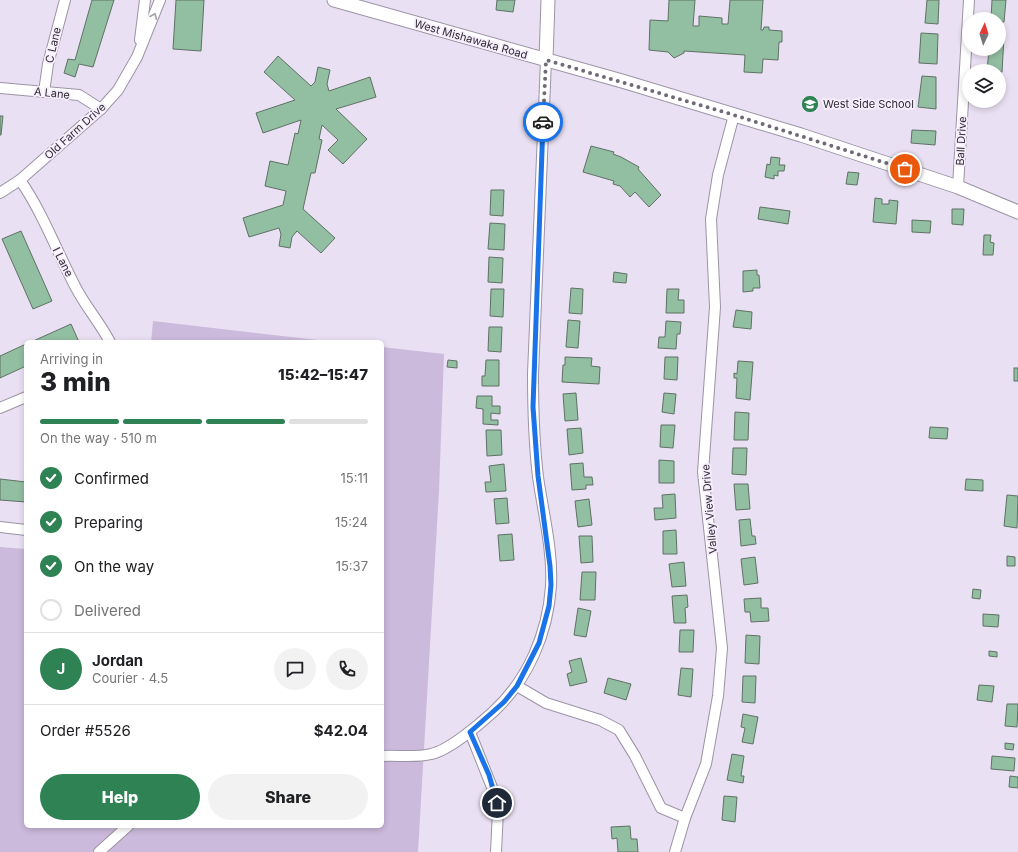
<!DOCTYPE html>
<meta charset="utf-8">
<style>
body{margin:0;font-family:Inter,sans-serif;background:#f2f2f2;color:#202124;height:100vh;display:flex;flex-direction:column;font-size:15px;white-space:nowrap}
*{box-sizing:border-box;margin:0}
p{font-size:13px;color:#757577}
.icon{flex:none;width:22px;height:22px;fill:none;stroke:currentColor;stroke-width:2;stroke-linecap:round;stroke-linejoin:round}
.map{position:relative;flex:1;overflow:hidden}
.sheet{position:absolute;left:24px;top:340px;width:360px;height:488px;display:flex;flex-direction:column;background:#fff;border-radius:6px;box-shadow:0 2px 6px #0003}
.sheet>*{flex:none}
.needle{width:26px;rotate:4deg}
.tools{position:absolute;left:962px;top:12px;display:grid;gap:8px}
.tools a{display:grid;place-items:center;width:44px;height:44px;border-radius:50%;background:#fff;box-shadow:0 2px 6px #0003;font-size:20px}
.pin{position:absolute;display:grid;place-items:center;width:34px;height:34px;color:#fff;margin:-17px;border:2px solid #fff;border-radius:50%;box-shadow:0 1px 4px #0007}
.courier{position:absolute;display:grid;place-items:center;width:40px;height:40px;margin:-20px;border:3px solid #1a73e8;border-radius:50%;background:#fff;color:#222;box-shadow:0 1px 5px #0007}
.overview em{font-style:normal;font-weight:800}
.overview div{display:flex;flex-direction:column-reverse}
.overview{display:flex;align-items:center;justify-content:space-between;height:68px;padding:0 16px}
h1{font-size:26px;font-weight:800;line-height:30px}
.bar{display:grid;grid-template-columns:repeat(4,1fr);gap:6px 4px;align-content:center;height:48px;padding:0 16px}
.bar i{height:5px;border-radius:3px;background:#e0e0e0}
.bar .on{background:#2e8254}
.bar p{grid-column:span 4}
.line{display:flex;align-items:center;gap:10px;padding:0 16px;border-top:1px solid #e0e0e0}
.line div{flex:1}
.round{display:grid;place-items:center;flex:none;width:42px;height:42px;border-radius:21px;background:#f2f2f2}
ol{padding:0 16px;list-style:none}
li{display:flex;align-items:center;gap:12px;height:44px}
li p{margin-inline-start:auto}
li .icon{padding:4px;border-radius:50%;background:#2e8254;color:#fff;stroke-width:4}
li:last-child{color:#757577}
li i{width:22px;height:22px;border:2px solid #e0e0e0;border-radius:50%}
.button{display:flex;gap:8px;margin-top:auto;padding:8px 16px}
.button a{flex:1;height:46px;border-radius:24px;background:#2e8254;color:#fff;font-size:16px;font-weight:800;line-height:46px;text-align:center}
.button a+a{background:#f2f2f2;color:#202124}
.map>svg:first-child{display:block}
.green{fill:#ccbadc}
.building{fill:#92bea1;stroke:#5f7165}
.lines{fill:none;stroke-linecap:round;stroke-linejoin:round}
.minor-casing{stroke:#9c93a5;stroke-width:12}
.major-casing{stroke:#9c93a5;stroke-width:15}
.minor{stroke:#fff;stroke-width:10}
.major{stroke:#fff;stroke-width:13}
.oneway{stroke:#a1a0a3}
.done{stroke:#706a76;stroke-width:4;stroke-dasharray:0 7.2}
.route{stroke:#1a73e8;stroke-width:5}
.labels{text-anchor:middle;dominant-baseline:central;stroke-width:3.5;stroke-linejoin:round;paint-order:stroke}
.street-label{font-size:11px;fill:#2f2b33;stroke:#f6eefd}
.poi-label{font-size:11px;fill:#2f2b33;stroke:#f6eefd;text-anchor:start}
</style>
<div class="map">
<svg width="1018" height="852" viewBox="0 0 1018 852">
<rect width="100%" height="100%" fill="#eae0f3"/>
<g class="green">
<path d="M153 321 335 342H151Z"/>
<path d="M382 347 444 354 439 491 418 852H0V547L26 549V826H382Z"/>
</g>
<g class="building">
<path d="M92 0H114L93 67 79 64 75 77 64 73 68 59 75 60Z"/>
<path d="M176 0H204L201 51 173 49Z"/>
<path d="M497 0H515L513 12 496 10Z"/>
<path d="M669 0H695L693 26H699V16L722 18V24H728L730 0H763L761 30H763L764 27H769V30L782 31V42H779L778 60 763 59 762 73 744 72 745 55 684 51V53L674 58 668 52 649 50 650 20 668 21Z"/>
<path d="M927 0H939L938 24 925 23Z"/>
<path d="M992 0H1006L1004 22H999V19H991Z"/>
<path d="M921 33 938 34 937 64 919 63Z"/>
<path d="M999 37H1004L1002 72 987 71 989 49H999Z"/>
<path d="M278 56 311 86 315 82 318 67 330 70 327 84 329 91 370 77 376 97 336 109 367 139 343 164 328 150 338 140 322 125 319 139 322 140 315 173H311L303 209 335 238 321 253 297 231 292 237 290 248 279 246 281 234 279 228 249 237 243 218 283 205 286 191 265 186 270 161 288 165 295 133 298 134 301 120 263 133 256 113 295 100 264 72Z"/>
<path d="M922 76 936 77V109L918 107Z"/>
<path d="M0 116H3L1 135H0Z"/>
<path d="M912 130 936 131 935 145 911 143Z"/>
<path d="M591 146 614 152 613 154 621 157 639 167 638 169 661 195 649 207 635 192 630 197 620 186 613 184 614 181 583 172Z"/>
<path d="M771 157 780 158 779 165H785L784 171H778V176L774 175V179L765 177 767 164 770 165Z"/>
<path d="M848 172 859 173 857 185 846 184Z"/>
<path d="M491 190H504L503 216 490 215Z"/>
<path d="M875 198 882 199V204H889V200L898 201 896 224 873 222Z"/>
<path d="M760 207 790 211 788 224 758 219Z"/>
<path d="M952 209H964L963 225 952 224Z"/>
<path d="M912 220 931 221 930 233 912 232Z"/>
<path d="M490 223 505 224 504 250 488 249Z"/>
<path d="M21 231 52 301 33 309 2 239Z"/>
<path d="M984 235H991L990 242 994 243 993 255H983Z"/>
<path d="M489 257 503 258 502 283 488 282Z"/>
<path d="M757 270V275H759L760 288H753V291L743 292V271Z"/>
<path d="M614 272 627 274 626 283 613 282Z"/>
<path d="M571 288 583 289 582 314 569 313Z"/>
<path d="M491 289H504L503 317 490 316Z"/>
<path d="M667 289H679L678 300H684V313H666Z"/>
<path d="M736 310 752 312 751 329 733 327Z"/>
<path d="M568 320 580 321 578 348 566 347Z"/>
<path d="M666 321 681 322 680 334H677L676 349 658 348 659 337H665Z"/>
<path d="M71 324 79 342H31Z"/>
<path d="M489 327H502L501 352 488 351Z"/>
<path d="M26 344V366L0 378V356Z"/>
<path d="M565 357 592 358 591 366 600 367 599 384 562 382 563 365H565Z"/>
<path d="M665 357H678L677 380 664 379Z"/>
<path d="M448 360 457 361V368L447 367Z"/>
<path d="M486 360H499V386H482V376H485Z"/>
<path d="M738 361 753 362 750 400 736 398 737 378H734V373L737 374Z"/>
<rect x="1014" y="368" width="4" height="13"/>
<path d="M576 393 578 420 565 421 563 394Z"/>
<path d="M664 393 676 394 674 414 662 412Z"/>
<path d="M477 396H492V406H500V414L491 413V420H498V425L483 424V409L476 408Z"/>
<path d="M735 412 749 413 748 440H734Z"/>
<path d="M661 425H675L673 448 660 447Z"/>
<path d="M930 427 948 428 947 439 929 438Z"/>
<path d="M581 428 583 453 569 455 567 429Z"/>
<path d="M486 430H501L502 455 487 456Z"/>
<path d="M733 448H747L746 475 732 474Z"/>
<path d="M659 460 674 461V483H659Z"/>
<path d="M583 463 584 477H592L593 485H586V489L572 490 570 464Z"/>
<path d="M504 464 506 491 486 492 485 482H491L489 466Z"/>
<path d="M0 479 26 482V502L0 500Z"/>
<path d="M966 479 983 480V491L965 490Z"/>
<path d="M734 484H748L750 509 736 510Z"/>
<path d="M675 494 676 518 655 520 654 508H663L662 495Z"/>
<path d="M1007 495 1018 496 1017 528 1004 526Z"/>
<path d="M507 498 509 523 496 524 494 499Z"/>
<path d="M589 499 592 525 578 527 575 501Z"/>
<path d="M750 519 752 536H755L756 544 741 546 739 520Z"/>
<path d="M676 530 677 554H663V531Z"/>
<path d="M512 534 514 560 500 561 498 535Z"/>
<path d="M579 536H592L593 562 581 563Z"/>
<path d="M1007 556 1015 557V566H1007Z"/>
<path d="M755 557 758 583 744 585 741 559Z"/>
<path d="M684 562 686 586 672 587 669 564Z"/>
<path d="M582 572H596L595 600H580Z"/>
<path d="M973 589 981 590 980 599 972 598Z"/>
<path d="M687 595 688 607 685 608 686 623H674L672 596Z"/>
<path d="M761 598V608H768L769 621 751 622 750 612H745L744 599Z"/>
<path d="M578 608 591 611 586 637 574 635Z"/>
<path d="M983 614 999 615 998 627 983 626Z"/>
<path d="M680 630H694L693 652H679Z"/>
<path d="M746 635 760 636 759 664 745 663Z"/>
<path d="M989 651 997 652V657L989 656Z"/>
<path d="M581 658 587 682 570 686 567 674 572 672 569 661Z"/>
<path d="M681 668 693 669 691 697 678 695Z"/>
<path d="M743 676H756L755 703 742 702Z"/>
<path d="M608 678 631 684 626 700 604 693Z"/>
<path d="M979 685 994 686 992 702 977 700Z"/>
<path d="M1007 704H1018L1017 727 1005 726Z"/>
<path d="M743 714 758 717 753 744 742 742 745 728 741 727Z"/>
<path d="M1005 743 1014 744 1013 750 1005 749Z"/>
<path d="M732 754 744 756 741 776H744L743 783 727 780Z"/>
<path d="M992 756 1015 758 1014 771 991 769Z"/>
<path d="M1010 776 1018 777V788L1009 787Z"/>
<path d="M724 796 737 797 735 822 722 820Z"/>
<path d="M630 826 631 839H637L638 852H618L617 838 612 839 611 827Z"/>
</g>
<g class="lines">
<defs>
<g id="minor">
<path d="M140 40 145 0"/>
<path d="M0 88 79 95 101 109"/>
<path d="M44 92 48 64 65 0"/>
<path d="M20 180C43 213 57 252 76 288 86 307 100 323 110 342"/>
<path d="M958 187 969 0"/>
<path d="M0 193 20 180 101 109 118 90 137 57 160 0"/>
<path d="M0 408 26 397"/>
<path d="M0 527 26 530"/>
<path d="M517 686 546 703 600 720 619 730 635 756 661 808 685 818"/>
<path d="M470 732 495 795 498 811 496 852"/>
<path d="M382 756C397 755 416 758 431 754 448 751 480 724 493 712 528 680 548 633 551 586 553 550 543 512 538 477 534 443 533 408 533 374L546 60"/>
<path d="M99 852 128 826"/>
<path d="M675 852 685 818 706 764 718 696 722 648 703 472 715 307 711 219 718 175 734 115"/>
</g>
<g id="major">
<path d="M334 0 622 81 801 135 958 187 1018 212"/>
<path d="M546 60 548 0"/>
</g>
</defs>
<use href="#minor" class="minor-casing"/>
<use href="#major" class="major-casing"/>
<use href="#minor" class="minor"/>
<use href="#major" class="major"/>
</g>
<defs><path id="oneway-chevron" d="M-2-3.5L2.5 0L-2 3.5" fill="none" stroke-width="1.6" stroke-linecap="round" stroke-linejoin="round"/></defs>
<use class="oneway" href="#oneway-chevron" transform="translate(154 16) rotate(-67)"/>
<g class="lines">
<path class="done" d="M543 122 546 60 734 115 905 169"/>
<path class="route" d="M497 803 489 775 470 732 504 702 517 686 539 643 549 606 551 585 550 566 538 476 533 407 543 122"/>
</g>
<defs>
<symbol id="school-disc" viewBox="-11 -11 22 22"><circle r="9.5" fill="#2e8254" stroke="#f6eefd"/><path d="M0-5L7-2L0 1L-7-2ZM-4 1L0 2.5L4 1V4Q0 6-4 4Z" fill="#fff"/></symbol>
</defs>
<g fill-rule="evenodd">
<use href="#school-disc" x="800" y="94" width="20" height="20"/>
</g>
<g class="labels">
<g class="street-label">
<text transform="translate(471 39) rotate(16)">West Mishawaka Road</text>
<text transform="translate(53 45) rotate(-77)">C Lane</text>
<text transform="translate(52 93) rotate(6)">A Lane</text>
<text transform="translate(75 131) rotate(-42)">Old Farm Drive</text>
<text transform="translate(961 141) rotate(-87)">Ball Drive</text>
<text transform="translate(63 262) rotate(63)">I Lane</text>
<text transform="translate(709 509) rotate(-95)">Valley View Drive</text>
</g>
<g class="poi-label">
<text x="823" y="104">West Side School</text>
</g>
</g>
</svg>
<div class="tools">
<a><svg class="needle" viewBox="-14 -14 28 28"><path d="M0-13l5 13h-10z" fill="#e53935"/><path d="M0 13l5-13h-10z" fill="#757577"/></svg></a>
<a><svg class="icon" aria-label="layers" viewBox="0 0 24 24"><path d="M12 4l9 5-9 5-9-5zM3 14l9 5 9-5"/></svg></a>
</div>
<div class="pin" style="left:905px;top:169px;background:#ea580c"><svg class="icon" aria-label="bag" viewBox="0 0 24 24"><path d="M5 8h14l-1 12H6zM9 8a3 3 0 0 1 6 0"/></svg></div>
<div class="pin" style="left:497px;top:803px;background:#1f2937"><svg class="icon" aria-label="home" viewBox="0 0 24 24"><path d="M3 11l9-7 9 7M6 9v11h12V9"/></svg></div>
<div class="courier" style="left:543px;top:122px"><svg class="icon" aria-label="car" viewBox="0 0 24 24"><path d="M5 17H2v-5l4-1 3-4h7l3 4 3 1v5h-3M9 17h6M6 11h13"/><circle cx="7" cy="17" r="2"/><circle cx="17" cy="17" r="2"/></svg></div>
<section class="sheet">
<div class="overview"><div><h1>3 min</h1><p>Arriving in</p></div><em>15:42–15:47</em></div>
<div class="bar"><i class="on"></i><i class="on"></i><i class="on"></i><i></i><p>On the way · 510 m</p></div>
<ol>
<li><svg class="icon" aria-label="check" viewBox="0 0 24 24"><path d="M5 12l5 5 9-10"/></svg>Confirmed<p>15:11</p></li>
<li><svg class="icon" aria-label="check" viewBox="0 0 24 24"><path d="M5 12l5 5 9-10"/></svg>Preparing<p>15:24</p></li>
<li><svg class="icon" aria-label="check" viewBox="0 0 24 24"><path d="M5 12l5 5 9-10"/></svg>On the way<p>15:37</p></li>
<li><i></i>Delivered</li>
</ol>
<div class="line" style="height:72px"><b class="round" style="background:#2e8254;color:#fff">J</b><div><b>Jordan</b><p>Courier · 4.5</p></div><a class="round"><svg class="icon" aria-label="chat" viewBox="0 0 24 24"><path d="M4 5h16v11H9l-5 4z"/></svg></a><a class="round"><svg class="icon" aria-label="phone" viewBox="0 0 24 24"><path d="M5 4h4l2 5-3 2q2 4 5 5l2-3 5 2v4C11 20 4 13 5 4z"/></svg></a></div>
<div class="line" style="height:52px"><div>Order #5526</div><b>$42.04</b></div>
<div class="button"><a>Help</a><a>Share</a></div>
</section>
</div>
